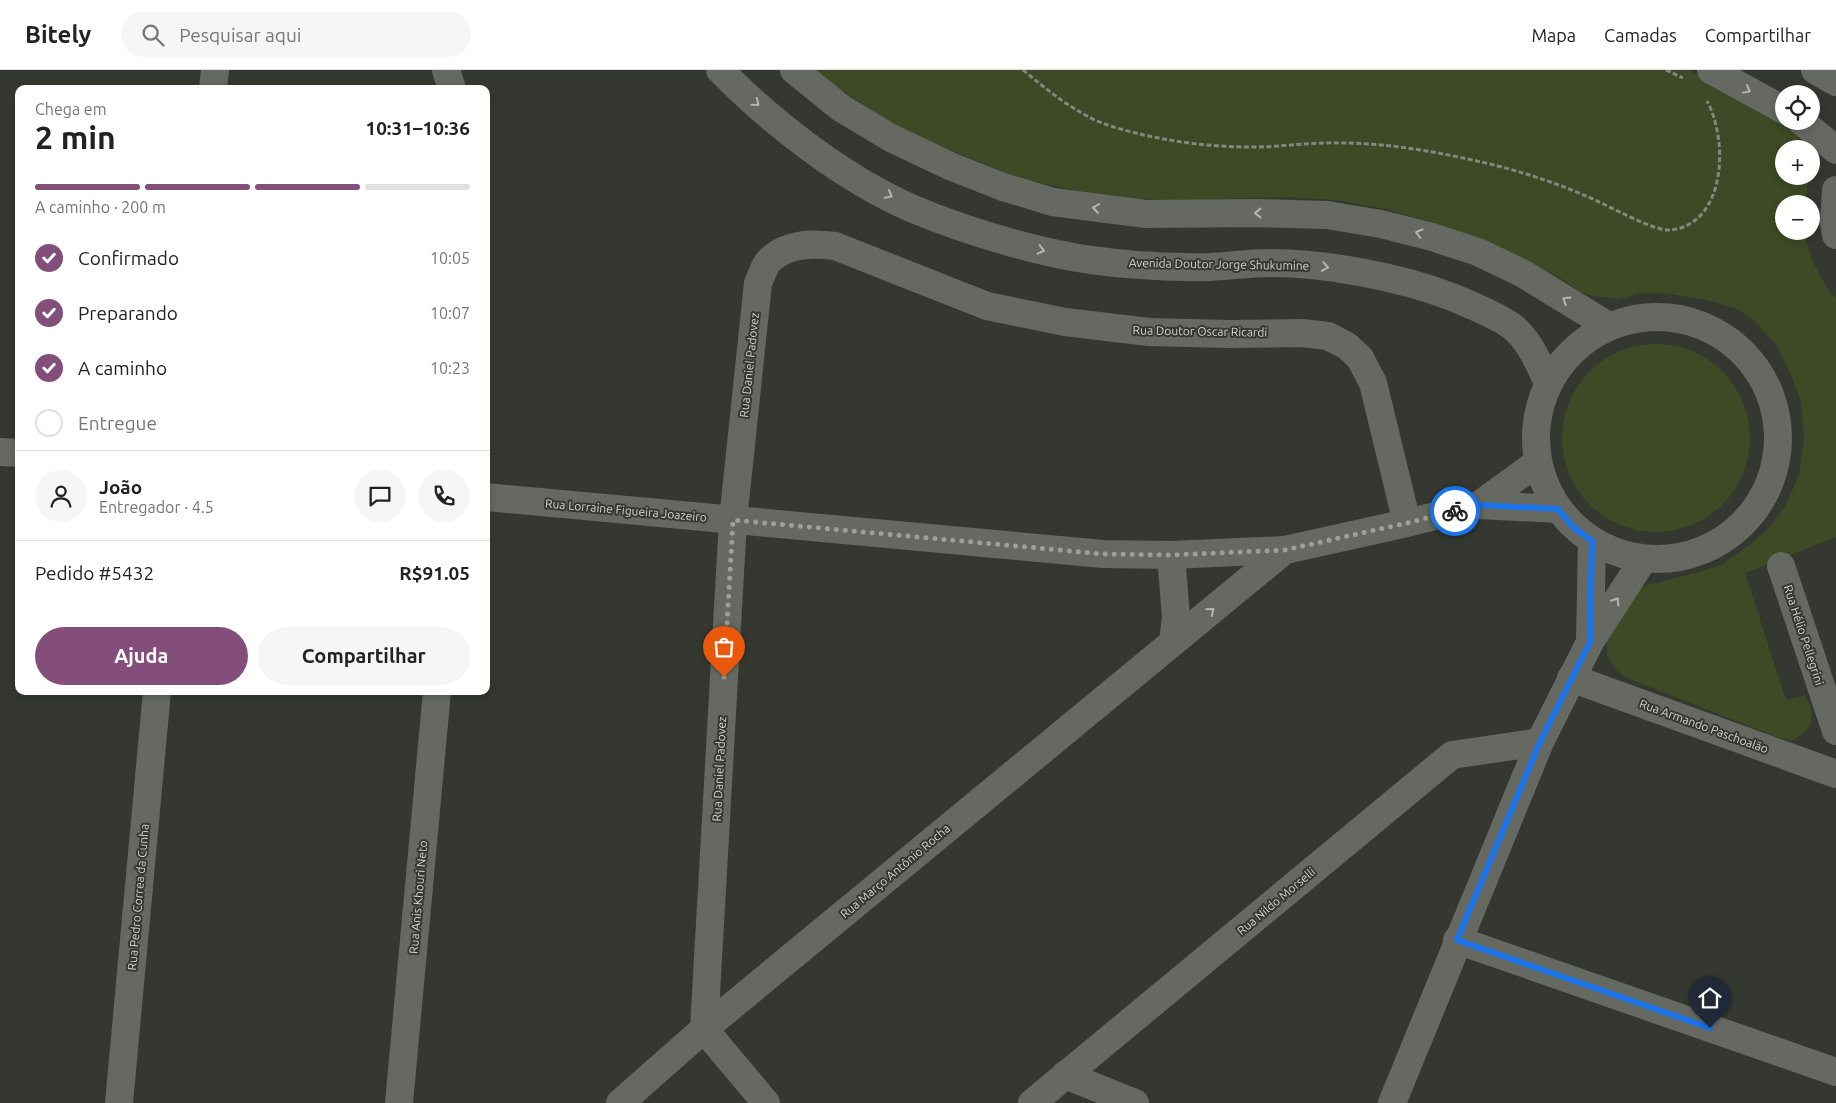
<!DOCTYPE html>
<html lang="pt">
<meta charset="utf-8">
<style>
body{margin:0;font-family:Ubuntu,sans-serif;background:#f6f6f6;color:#222;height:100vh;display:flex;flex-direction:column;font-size:19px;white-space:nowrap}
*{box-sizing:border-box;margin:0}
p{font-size:16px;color:#767676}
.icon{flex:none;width:28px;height:28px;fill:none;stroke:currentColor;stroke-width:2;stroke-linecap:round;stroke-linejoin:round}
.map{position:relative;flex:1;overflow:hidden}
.panel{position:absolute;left:15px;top:15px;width:475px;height:610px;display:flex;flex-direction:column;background:#fff;border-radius:10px;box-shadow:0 2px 8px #0003}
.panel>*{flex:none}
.tools{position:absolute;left:1775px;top:15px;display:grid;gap:10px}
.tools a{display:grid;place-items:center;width:45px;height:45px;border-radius:50%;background:#fff;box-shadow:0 2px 8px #0003;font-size:25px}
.pin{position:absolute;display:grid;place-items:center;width:42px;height:42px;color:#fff;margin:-51px -21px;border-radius:50% 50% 50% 0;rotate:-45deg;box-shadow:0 0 5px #0007}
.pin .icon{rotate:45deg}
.courier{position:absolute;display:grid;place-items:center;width:50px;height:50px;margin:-25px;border:4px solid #1a73e8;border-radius:50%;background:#fff;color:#222;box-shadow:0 1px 6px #0007}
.summary em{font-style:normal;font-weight:600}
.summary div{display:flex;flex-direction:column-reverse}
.summary{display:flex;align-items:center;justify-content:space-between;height:85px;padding:0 20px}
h1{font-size:32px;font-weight:600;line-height:38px}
.bar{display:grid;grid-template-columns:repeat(4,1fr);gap:8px 5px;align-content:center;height:60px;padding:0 20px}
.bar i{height:6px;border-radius:4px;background:#e0e0e0}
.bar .selected{background:#834f7a}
.bar p{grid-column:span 4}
.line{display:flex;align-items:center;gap:12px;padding:0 20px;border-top:1px solid #e0e0e0}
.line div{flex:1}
.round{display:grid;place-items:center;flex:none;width:52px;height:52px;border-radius:26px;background:#f6f6f6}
ol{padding:0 20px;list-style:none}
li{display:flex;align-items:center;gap:15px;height:55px}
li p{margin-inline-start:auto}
li .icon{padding:5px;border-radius:50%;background:#834f7a;color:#fff;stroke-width:4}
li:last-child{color:#767676}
li i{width:28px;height:28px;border:2px solid #e0e0e0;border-radius:50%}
.cta{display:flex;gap:10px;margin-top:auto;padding:10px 20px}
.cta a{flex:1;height:58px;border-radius:30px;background:#834f7a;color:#fff;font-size:20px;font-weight:600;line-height:58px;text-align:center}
.cta a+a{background:#f6f6f6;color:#222}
header{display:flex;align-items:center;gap:30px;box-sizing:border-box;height:70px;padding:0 25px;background:#fff;border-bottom:1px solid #e0e0e0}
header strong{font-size:24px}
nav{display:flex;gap:28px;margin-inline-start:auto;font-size:18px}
.search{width:350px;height:45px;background:#f6f6f6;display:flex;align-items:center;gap:12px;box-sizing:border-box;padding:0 18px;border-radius:28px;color:#767676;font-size:19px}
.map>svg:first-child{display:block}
.green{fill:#3d4a25}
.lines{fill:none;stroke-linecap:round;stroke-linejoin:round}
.path{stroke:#848781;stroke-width:3;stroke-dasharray:5 2.5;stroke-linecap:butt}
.minor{stroke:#666961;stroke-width:28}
.oneway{stroke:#b4b6b0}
.done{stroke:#9d9f9a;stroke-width:5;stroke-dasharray:0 9}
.route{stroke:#1a73e8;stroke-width:6}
.labels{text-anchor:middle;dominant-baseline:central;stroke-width:4;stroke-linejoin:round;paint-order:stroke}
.street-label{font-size:12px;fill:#d5d7d2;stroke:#353831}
</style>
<header>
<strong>Bitely</strong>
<div class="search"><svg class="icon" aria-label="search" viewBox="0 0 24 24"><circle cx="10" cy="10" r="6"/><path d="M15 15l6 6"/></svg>Pesquisar aqui</div>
<nav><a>Mapa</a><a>Camadas</a><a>Compartilhar</a></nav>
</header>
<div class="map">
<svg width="1836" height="1033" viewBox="0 0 1836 1033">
<rect width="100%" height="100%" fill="#353831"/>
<g class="green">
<path d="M813 0H1688C1716 14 1794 52 1806 79H1784V106H1809L1805 134H1784V161H1805C1808 186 1820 210 1836 229V467L1745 503 1786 630 1805 625C1816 648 1815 658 1792 671L1779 668 1627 608 1616 600 1607 586V570L1640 517 1696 503 1721 495 1748 476 1769 458 1785 437 1799 405 1804 369 1801 332 1792 307 1777 276 1755 251 1737 239 1711 231 1664 223H1639L1619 229 1593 226 1580 222 1563 210 1484 170 1386 139 1336 130 1287 127 1238 128 1192 132 1132 128 1073 120 1021 109 911 64 859 32Z"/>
<circle cx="1656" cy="368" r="94"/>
</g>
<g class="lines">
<g class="path">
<path d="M1023 0C1046 19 1068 37 1095 50 1110 57 1128 61 1144 65 1180 73 1215 77 1252 77 1281 77 1311 72 1340 73 1391 73 1444 83 1494 95 1526 103 1556 113 1586 126 1604 133 1654 162 1671 160 1727 153 1728 69 1707 31"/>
<path d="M1666 0 1683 8"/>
</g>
<g class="minor">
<path d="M446 0 452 19"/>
<path d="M720 0C772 53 843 108 911 138 958 158 1008 173 1057 184 1104 194 1162 198 1210 197 1230 196 1250 193 1270 193 1326 193 1400 207 1452 227 1469 234 1501 247 1514 258 1531 273 1539 294 1548 313"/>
<path d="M794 0 841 38 891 68 950 96 1003 117 1053 132 1146 144 1257 143 1327 145 1381 154 1432 167 1478 182 1522 203 1607 255"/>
<path d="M1711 0 1784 40"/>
<path d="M1815 0 1836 12"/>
<path d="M213 19 215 0"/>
<path d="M1801 51 1836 80"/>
<path d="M1836 120 1834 153 1836 165"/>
<circle cx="1657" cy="368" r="121"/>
<path d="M0 382 19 383"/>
<path d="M486 427 1103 484 1171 485 1285 480 1407 453 1479 435 1558 439"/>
<path d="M1479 435 1538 392"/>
<path d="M1171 485 1176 547 1173 572"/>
<path d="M1781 496 1836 661"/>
<path d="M1590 572 1592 471"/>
<path d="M1571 608 1836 704"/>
<path d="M1457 870 1836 1002"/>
<path d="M1065 1005 1135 1033"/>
<path d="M119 1033 157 621"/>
<path d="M399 1033 437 621"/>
<path d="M620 1033 704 959 1285 480"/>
<path d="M766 1033 704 959 733 450 758 213C761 207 764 197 768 192 785 173 812 173 835 176L987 236 1065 252 1149 262 1229 264 1302 263 1328 266 1347 276 1360 288 1373 313 1407 453"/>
<path d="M1032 1033 1452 685 1540 672"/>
<path d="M1392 1033 1540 672 1590 572 1643 490"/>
</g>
</g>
<defs><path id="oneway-chevron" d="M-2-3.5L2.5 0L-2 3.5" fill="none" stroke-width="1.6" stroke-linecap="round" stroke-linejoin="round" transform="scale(1.25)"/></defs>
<g class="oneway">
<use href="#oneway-chevron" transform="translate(1747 20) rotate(29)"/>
<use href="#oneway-chevron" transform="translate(756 33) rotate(39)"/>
<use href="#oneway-chevron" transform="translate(889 125) rotate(28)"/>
<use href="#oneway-chevron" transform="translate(1096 138) rotate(-171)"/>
<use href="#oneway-chevron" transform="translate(1258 143) rotate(-180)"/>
<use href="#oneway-chevron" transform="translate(1419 163) rotate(-166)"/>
<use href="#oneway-chevron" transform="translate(1041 180) rotate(14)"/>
<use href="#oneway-chevron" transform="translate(1325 197) rotate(10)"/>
<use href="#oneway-chevron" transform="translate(1566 230) rotate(-148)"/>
<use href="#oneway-chevron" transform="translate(1616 531) rotate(-57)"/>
<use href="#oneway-chevron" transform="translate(1211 541) rotate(-39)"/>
</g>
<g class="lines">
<path class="done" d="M724 607 733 450 1103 484 1171 485 1285 480 1407 453 1455 441"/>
<path class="route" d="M1455 441 1479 435 1558 439 1573 457 1592 471 1590 572 1540 672 1457 870 1710 958"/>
</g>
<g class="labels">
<g class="street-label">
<text transform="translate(1219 194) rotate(1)">Avenida Doutor Jorge Shukumine</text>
<text transform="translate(1200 261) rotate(1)">Rua Doutor Oscar Ricardi</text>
<text transform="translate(749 295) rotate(-84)">Rua Daniel Padovez</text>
<text transform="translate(626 440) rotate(5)">Rua Lorraine Figueira Joazeiro</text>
<text transform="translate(1804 565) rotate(72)">Rua Hélio Pellegrini</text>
<text transform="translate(1704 656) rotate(20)">Rua Armando Paschoalão</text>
<text transform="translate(719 699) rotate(-87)">Rua Daniel Padovez</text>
<text transform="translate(895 801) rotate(-40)">Rua Março Antônio Rocha</text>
<text transform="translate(138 827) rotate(-85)">Rua Pedro Correa da Cunha</text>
<text transform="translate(418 827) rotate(-85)">Rua Anis Khouri Neto</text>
<text transform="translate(1276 831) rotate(-40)">Rua Nildo Morselli</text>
</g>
</g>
</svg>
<div class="tools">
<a><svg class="icon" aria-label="locate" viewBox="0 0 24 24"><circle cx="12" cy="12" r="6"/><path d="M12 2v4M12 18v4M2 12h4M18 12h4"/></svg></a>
<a>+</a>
<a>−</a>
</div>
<div class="pin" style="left:724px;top:607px;background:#ea580c"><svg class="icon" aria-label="bag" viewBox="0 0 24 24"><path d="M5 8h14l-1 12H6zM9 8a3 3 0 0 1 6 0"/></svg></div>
<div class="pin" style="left:1710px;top:958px;background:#1f2937"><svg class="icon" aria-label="home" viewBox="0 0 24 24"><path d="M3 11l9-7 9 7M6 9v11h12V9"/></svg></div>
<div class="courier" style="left:1455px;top:441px"><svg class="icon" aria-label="bike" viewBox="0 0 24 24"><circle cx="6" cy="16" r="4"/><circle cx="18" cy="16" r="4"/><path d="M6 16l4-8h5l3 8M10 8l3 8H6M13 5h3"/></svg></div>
<section class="panel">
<div class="summary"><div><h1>2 min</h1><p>Chega em</p></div><em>10:31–10:36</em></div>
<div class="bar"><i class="selected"></i><i class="selected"></i><i class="selected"></i><i></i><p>A caminho · 200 m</p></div>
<ol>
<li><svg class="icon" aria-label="check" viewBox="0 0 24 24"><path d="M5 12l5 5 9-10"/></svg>Confirmado<p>10:05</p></li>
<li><svg class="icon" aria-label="check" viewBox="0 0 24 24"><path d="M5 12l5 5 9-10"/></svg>Preparando<p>10:07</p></li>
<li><svg class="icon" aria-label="check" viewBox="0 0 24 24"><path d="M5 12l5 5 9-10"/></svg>A caminho<p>10:23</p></li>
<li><i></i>Entregue</li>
</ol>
<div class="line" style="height:90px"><a class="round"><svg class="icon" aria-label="person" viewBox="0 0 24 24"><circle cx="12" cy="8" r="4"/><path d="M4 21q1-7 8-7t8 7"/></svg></a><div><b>João</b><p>Entregador · 4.5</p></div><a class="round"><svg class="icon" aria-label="chat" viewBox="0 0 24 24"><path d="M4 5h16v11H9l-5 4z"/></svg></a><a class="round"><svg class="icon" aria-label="phone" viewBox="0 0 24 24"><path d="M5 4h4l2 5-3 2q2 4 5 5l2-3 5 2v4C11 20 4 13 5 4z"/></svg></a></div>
<div class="line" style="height:65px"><div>Pedido #5432</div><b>R$91.05</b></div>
<div class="cta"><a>Ajuda</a><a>Compartilhar</a></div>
</section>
</div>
